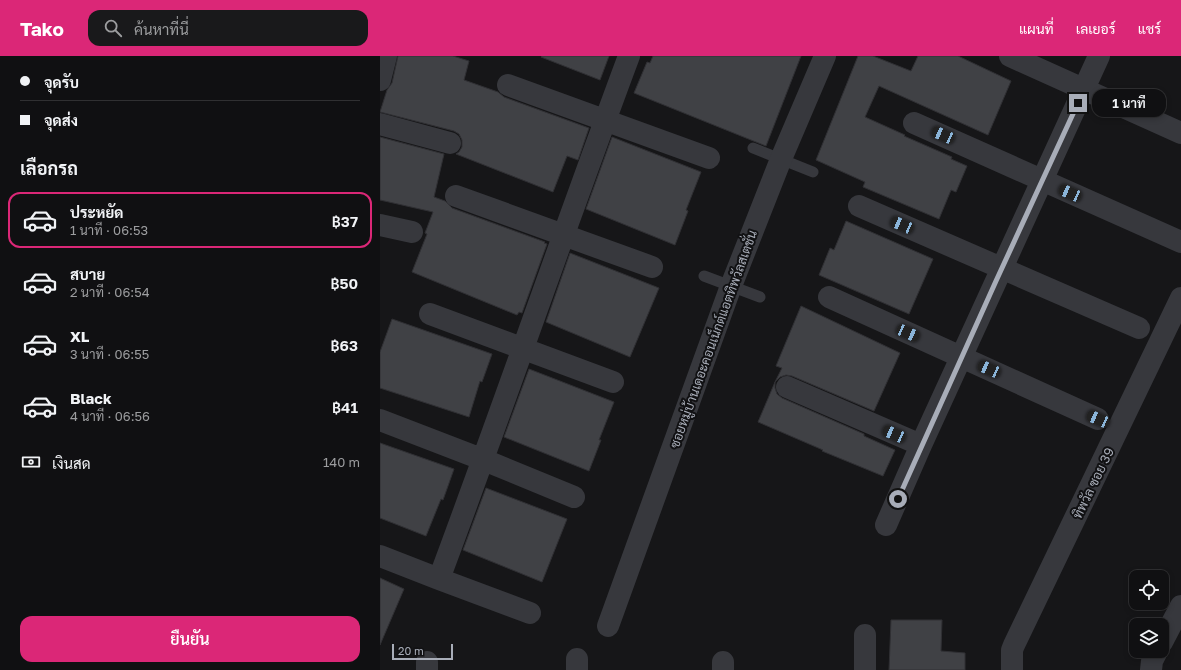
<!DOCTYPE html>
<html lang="th">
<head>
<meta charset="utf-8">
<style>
	:root { --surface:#101012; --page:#19191b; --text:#f1f3f6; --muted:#9c9d9f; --line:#303032; --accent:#db2777 }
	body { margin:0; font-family:"Golos Text",Sarabun,sans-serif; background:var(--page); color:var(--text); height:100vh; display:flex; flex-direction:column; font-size:15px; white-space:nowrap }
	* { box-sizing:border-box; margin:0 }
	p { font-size:13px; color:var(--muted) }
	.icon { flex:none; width:22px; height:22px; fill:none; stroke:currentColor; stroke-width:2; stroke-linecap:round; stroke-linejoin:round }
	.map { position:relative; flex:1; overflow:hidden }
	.side { display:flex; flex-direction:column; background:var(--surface); width:380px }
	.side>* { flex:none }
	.banner { display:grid; align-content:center; height:88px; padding:0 20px; background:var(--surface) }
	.tools { position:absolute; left:749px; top:514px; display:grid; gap:8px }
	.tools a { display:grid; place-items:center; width:40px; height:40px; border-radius:8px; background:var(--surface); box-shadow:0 2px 6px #0003,0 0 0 1px var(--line); font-size:20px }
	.scale { position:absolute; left:12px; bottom:10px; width:61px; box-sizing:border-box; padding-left:4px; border:2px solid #a8adb8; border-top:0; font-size:11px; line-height:14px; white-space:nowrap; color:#a8adb8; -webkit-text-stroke:3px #111113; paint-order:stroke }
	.end { position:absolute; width:18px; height:18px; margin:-9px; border:5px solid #a8adb8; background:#111; box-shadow:0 0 0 2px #111 }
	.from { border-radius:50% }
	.bubble { position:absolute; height:28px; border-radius:12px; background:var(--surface); box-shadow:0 2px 6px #0003,0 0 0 1px var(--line); font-size:13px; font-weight:600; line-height:28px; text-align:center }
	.car { position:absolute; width:12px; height:24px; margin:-12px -6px; border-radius:5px; box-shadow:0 0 3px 1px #0007; background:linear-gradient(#222 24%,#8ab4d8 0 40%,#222 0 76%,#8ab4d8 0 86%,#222 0) }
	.banner b { display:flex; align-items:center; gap:14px; height:38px; font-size:15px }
	.banner b+b { border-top:1px solid var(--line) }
	.banner i { width:10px; height:10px; background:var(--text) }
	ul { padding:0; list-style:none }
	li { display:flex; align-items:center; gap:12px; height:56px; margin:0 8px 6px; padding:0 12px; border:2px solid transparent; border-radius:12px }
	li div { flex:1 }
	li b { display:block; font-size:15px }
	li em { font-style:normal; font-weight:600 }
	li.on { border-color:var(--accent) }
	li>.icon { width:36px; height:36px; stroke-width:1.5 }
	h2 { padding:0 20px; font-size:18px; line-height:48px }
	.pay { display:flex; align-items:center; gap:10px; height:44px; padding:0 20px; font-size:15px }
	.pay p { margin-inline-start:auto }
	.primary-button { display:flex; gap:8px; margin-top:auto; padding:8px 20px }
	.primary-button a { flex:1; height:46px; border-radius:12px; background:var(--accent); color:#fff; font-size:16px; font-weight:600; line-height:46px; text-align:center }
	header { display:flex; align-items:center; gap:24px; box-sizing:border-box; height:56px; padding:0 20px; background:var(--accent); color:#fff }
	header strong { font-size:19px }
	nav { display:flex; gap:22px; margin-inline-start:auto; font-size:14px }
	.search { width:280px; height:36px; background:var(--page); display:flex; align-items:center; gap:10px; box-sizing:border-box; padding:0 14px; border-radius:12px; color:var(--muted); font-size:15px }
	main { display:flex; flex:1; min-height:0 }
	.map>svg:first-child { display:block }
	.building { fill:#404145; stroke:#303034 }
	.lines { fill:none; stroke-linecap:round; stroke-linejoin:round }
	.lane { stroke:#37383d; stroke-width:11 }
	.street { stroke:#37383d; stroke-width:22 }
	.route { stroke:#a8adb8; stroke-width:5 }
	.labels { text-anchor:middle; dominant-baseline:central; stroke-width:4; stroke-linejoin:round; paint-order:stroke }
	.street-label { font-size:13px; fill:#a8adb8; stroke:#111113 }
</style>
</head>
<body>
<header>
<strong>Tako</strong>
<div class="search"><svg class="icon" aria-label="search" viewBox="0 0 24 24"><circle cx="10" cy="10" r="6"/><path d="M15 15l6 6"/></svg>ค้นหาที่นี่</div>
<nav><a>แผนที่</a><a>เลเยอร์</a><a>แชร์</a></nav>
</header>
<main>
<section class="side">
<div class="banner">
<b><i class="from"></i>จุดรับ</b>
<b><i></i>จุดส่ง</b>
</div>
<h2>เลือกรถ</h2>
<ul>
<li class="on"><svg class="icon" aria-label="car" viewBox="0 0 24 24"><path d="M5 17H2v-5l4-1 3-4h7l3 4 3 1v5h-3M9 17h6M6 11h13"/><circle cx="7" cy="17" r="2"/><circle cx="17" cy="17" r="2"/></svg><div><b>ประหยัด</b><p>1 นาที · 06:53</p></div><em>฿37</em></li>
<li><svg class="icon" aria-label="car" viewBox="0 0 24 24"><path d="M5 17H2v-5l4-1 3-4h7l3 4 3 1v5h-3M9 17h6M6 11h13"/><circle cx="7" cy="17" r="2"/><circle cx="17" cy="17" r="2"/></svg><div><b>สบาย</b><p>2 นาที · 06:54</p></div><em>฿50</em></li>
<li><svg class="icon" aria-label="car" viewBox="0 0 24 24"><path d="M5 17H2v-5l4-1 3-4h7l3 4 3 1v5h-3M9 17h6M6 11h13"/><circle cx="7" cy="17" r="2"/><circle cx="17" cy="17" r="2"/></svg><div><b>XL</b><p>3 นาที · 06:55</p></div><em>฿63</em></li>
<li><svg class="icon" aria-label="car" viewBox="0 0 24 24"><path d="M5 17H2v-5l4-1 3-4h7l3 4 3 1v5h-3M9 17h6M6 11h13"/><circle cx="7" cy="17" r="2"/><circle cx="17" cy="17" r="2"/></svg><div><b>Black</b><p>4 นาที · 06:56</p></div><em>฿41</em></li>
</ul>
<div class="pay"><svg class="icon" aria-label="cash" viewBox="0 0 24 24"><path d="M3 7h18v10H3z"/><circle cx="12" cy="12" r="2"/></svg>เงินสด<p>140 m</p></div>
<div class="primary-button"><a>ยืนยัน</a></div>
</section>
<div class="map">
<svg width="801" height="614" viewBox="0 0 801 614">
	<rect width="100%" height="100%" fill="#161618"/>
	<!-- building -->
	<path class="building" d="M18 0H73L89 5 84 24 118 36 124 41 209 72 198 104 187 100 173 136 76 98 79 96 82 91V84L79 78 74 75 0 56 7 34 12 27Z
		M162 0H229L220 24 161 1Z
		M273 0H421L386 90 254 37 267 6 270 7Z
		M478 0H493L531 15 538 0H578L631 25 608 79 499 30 485 61 525 79 524 80 572 101 571 103 587 110 576 136 571 134 559 163 483 131 485 126 436 104Z
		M0 81 64 98 54 141 65 145 72 152 165 186 164 187 167 188 142 257 139 256 137 259 32 216 47 178 45 177 53 156 0 144Z
		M232 81 321 116 306 154 308 155 295 189 206 153Z
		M466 165 553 203 529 258 439 219 450 192 454 194Z
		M190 197 279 232 250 301 166 266Z
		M421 250 520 297 494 355 412 320 406 319 400 321 395 326 402 312 396 310Z
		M12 263 112 298 102 326 100 325 89 361 0 332V296Z
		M149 313 234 346 219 384H221L209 415 124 381Z
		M395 326V332L397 338 402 342 484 378V380L515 394 503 420 442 395 443 394 378 366Z
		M0 387 74 413 63 444 61 443 46 480 0 462Z
		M106 432 187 463 162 526 83 494Z
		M0 522 24 533 0 589Z
		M511 564H562L561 595 585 597V614H509Z"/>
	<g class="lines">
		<!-- lane -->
		<path class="lane" d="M373 92 433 116
			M324 220 380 241"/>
		<!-- street -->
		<path class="street" d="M630 0 801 77
			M0 24 6 0
			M128 29 329 102
			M534 67 801 186
			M0 68 70 87
			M76 140 272 211
			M479 150 759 272
			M0 169 32 176
			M449 241 718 363
			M50 258 233 326
			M407 331 541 389
			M0 364 104 404 194 441
			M506 469 541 389 719 0
			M0 500 59 523 150 557
			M59 523C124 349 184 174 249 0
			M228 570 351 230 401 103 445 0
			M485 579V614
			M782 586 801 550
			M47 606V614
			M343 606V614
			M197 614V603
			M632 614V594L634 589 801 242
			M771 614 772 605 777 595"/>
	</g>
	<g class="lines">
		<!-- route -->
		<path class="route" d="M518 443 616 225 698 47"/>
	</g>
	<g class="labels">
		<!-- street labels -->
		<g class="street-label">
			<text transform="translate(333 283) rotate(-70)">ซอยหมู่บ้านเดอะคอนเน็กต์แอตทิพวัลสเตชั่น</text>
			<text transform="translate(713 427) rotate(-64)">ทิพวัล ซอย 39</text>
		</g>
	</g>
</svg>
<div class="tools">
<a><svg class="icon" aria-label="locate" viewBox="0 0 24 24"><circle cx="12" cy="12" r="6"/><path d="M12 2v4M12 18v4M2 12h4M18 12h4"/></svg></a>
<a><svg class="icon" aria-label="layers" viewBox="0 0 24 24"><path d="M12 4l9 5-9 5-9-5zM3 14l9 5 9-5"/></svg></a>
</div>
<div class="scale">20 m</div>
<i class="end from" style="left:518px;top:443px"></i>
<i class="end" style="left:698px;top:47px"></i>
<div class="bubble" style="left:712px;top:33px;width:74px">1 นาที</div>
<i class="car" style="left:563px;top:79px;rotate:294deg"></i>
<i class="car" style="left:690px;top:137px;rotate:294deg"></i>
<i class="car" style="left:522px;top:169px;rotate:293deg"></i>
<i class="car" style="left:528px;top:277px;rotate:114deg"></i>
<i class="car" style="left:609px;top:313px;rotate:294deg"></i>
<i class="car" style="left:718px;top:363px;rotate:294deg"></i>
<i class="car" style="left:514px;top:378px;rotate:294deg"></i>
</div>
</main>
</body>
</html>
